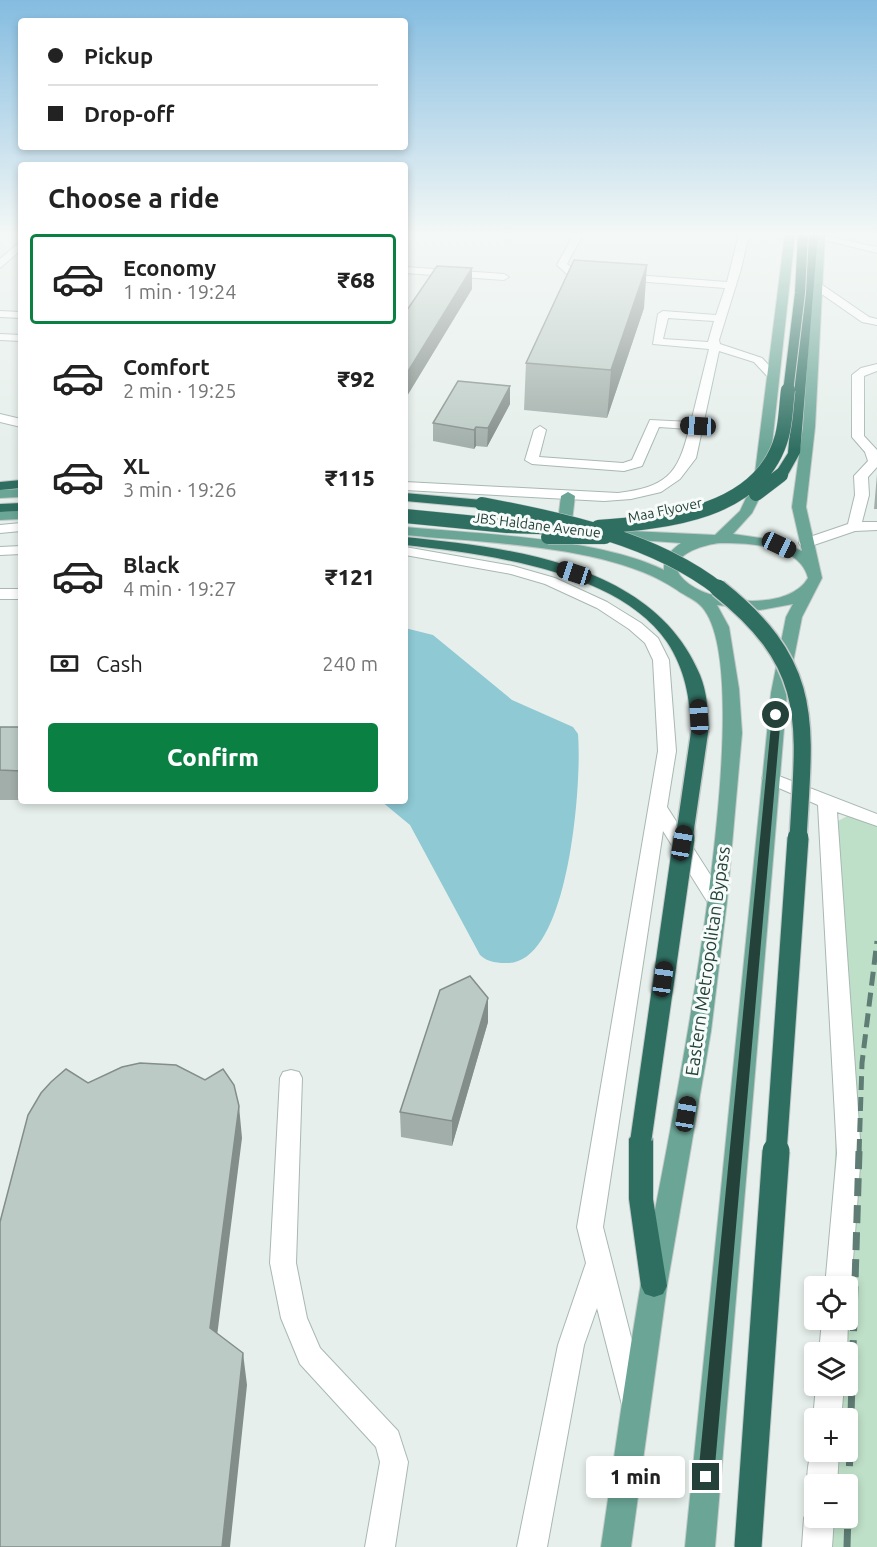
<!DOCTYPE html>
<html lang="en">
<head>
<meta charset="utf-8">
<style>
	:root { --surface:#fff; --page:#f6f6f6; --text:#222; --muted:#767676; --line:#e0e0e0; --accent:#0b8043 }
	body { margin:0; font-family:Ubuntu,sans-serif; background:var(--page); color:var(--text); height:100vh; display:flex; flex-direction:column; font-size:22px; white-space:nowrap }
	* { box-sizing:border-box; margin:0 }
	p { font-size:20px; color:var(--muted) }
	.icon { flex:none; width:33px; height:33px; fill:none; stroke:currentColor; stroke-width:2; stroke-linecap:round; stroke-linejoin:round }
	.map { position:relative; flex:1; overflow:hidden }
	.side { position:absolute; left:18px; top:162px; width:390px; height:642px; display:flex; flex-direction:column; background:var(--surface); border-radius:6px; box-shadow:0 3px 9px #0003 }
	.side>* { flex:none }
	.hud { position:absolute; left:18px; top:18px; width:390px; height:132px; border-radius:6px; box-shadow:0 3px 9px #0003; display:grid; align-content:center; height:132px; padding:0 30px; background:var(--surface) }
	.tools { position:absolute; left:804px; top:1276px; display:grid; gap:12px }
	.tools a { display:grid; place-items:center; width:54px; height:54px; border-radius:6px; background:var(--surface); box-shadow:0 3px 9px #0003; font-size:30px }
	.end { position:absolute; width:27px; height:27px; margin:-14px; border:8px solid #24423a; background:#fff; box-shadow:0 0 0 3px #fff }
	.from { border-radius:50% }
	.bubble { position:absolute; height:42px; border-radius:6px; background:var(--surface); box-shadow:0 3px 9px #0003; font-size:20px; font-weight:800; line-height:42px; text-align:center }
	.car { position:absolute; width:18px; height:36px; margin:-18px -9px; border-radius:8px; box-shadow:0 0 4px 2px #0007; background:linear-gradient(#222 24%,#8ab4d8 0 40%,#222 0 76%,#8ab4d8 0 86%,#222 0) }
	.hud b { display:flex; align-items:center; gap:21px; height:57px; font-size:22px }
	.hud b+b { border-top:2px solid var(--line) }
	.hud i { width:15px; height:15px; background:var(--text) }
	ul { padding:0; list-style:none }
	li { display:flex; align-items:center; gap:18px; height:90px; margin:0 12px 9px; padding:0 18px; border:3px solid transparent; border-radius:6px }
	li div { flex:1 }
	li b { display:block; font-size:22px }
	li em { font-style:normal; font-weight:800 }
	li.on { border-color:var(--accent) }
	li>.icon { width:54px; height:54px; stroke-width:1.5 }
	h2 { padding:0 30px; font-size:27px; line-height:72px }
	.pay { display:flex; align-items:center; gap:15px; height:66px; padding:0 30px; font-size:22px }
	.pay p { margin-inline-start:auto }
	.action { display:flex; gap:12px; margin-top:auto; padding:12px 30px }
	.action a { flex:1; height:69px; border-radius:6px; background:var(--accent); color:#fff; font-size:24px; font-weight:800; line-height:69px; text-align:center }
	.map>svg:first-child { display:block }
	.green { fill:#bfe0c8 }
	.water { fill:#8ec9d4 }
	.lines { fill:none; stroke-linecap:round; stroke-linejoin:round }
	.minor-casing { stroke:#a8b8b2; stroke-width:2 }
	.major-casing { stroke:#c2cac8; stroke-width:2 }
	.highway-casing { stroke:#c2cac8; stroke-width:2 }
	.minor { fill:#fff; fill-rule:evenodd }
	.major { fill:#6aa596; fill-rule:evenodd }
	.highway { fill:#2f6f62; fill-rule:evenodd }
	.rail-far1 { stroke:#5f7d75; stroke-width:5; stroke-dasharray:14 7; stroke-linecap:butt }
	.rail { stroke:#5f7d75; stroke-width:7; stroke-dasharray:18 9; stroke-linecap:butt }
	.highway-bridge-far4-casing { stroke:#c2cac8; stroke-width:12; stroke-linecap:butt }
	.highway-bridge-far3-casing { stroke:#c2cac8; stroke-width:15; stroke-linecap:butt }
	.highway-bridge-far2-casing { stroke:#c2cac8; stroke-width:20; stroke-linecap:butt }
	.highway-bridge-far1-casing { stroke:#c2cac8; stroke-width:23; stroke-linecap:butt }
	.highway-bridge-casing { stroke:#c2cac8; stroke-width:29; stroke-linecap:butt }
	.highway-bridge-far4 { stroke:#2f6f62; stroke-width:10 }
	.highway-bridge-far3 { stroke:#2f6f62; stroke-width:14 }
	.highway-bridge-far2 { stroke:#2f6f62; stroke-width:17 }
	.highway-bridge-far1 { stroke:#2f6f62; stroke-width:21 }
	.highway-bridge { stroke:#2f6f62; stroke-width:27 }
	.wall { fill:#a1aea9 }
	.shaded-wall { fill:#838d89 }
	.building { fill:#bbcac4; stroke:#838d89; stroke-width:1.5 }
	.route { fill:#24423a }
	.labels { text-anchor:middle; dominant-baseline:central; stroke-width:6; stroke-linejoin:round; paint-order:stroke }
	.far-street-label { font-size:14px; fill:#24423a; stroke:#f7fbf9 }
	.near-street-label { font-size:18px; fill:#24423a; stroke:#f7fbf9 }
</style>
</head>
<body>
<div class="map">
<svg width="877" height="1547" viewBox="0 0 877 1547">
	<rect width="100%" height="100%" fill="#e6efeb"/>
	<!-- green -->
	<path class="green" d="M851 814 877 825V1547H821L823 1518H848V1485H824L825 1452H848V1419H827L828 1386H848V1353H829L848 1320V1287L834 1186 839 1039 836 872 838 821Z"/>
	<!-- water -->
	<path class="water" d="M405 628 433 635 512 700 573 727 578 734C582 780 570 960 509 963 498 963 489 963 480 955L410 825 381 801H405Z"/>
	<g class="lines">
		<defs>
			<path id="minor" d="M574 234H583L567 264 575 270 596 273V277L568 275 557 265Z
				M739 234H749L741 269 719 340 720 344 762 358 778 375 768 377 754 362 719 351 696 458 680 479 661 492 631 499 604 501 405 490V482L618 493C666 487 678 475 689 429L659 427 642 466 624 471 532 464 525 460 534 430 540 426 546 430 539 457 623 463 632 460 650 420 691 422 709 349 653 344 658 314 663 311 716 315 725 288 622 280 617 277 622 274 727 282ZM668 318 714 321 708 342 663 339Z
				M817 234 877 247V253L817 238Z
				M21 241V250L0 268V259Z
				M405 267 504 274 509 277 504 280 405 273Z
				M813 284H821L869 317 877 319V325L862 322 813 288Z
				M0 311 21 312V318L0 317Z
				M0 334 21 335V341L0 340Z
				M877 364V371L864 376V436L877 450V467L868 477 869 495 862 522H877V530L855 531 811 546H801L799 543 801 540 848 524 855 495 854 476 868 461 865 452 852 437V375L861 368Z
				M0 414 21 419V427L0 422Z
				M21 523V531L0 533V525Z
				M21 546V554L0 555V547Z
				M405 547 513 566 555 578 607 602 641 623 658 638 669 660 676 751 667 807 727 901 724 906H710L663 831 603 1227 646 1396 642 1405 632 1409 622 1405 597 1308 584 1345 547 1547H517L558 1345 586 1263 577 1227 658 751 653 660 645 643 629 629 597 608 545 584 511 574 405 555Z
				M0 589H21V599H0Z
				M771 773 877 814V826L837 812 861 1153 851 1287 848 1294V1287H825L837 1153 818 805 765 782 762 778 765 774Z
				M291 1070 299 1072 302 1078 296 1263 307 1318 320 1348 398 1431 408 1462 395 1547H365L380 1462 376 1447 300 1364 281 1318 270 1263 280 1078 283 1072Z
				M848 1318V1320L847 1353H819L822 1320Z
				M816 1386H844L841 1419H814V1422L813 1419Z
				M814 1443V1452H839L837 1485H814V1496C802 1486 809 1457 814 1443Z
				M814 1505V1518H834L832 1547H802L804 1518 809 1508Z"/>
			<path id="major" d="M785 234H795L768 481 752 513 733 534 774 540 802 551 792 507 803 427 816 234H825L815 427 806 507 822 578 802 617 787 693 715 1547H685L771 693 786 617 793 604 760 610 717 605 729 627 739 689 742 733 727 901 711 1031 667 1286 631 1547H601C614 1459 626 1371 641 1283 661 1174 767 681 702 607 695 599 685 596 677 590 612 545 483 543 405 535V527C480 534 598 538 664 570 663 558 671 550 681 543L609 538 602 534 609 530 715 535 740 511 754 481ZM720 543C747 543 800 544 808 578 789 611 716 604 689 584 656 560 699 545 720 543Z
				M21 489V497L0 498V490Z
				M568 492 575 496 571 529 564 533 557 529 561 496Z
				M21 511V519L0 520V512Z"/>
			<path id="highway" d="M808 234H818L800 453 786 478 781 479 774 475 788 453Z
				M21 480V488L0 490V482Z
				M405 493 482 500 489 504 482 508 405 501Z
				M21 503V511L0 512V504Z
				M405 537C510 548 654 563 700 675 707 692 708 711 709 729L700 734 691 729C690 698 685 669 667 642 618 570 485 554 405 545Z
				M641 1130 649 1133 653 1139V1199L667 1286 663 1294 654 1297 645 1294 641 1286 629 1199V1139L633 1133Z"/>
		</defs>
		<!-- minor casing -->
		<use href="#minor" class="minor-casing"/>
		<!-- major casing -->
		<use href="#major" class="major-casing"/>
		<!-- highway casing -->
		<use href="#highway" class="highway-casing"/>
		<!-- minor -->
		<use href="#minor" class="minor"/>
		<!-- major -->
		<use href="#major" class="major"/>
		<!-- highway -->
		<use href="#highway" class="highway"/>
		<!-- rail-far1 -->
		<path class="rail-far1" d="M859 1153 862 1063 877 941"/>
		<!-- rail -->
		<path class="rail" d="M847 1547 859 1151"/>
		<defs>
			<path id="highway-bridge-far4" d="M788 392 800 293 803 234"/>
			<path id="highway-bridge-far3" d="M756 494 781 475
				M482 504C563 520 654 538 720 590
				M405 516 507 526 565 528
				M598 527C664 522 761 514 782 436 786 421 786 405 788 390
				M548 537H605"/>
			<path id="highway-bridge-far2" d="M718 588C818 667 804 725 798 839
				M684 839 700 729"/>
			<path id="highway-bridge-far1" d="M641 1139 684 838
				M776 1153 798 838"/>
			<path id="highway-bridge" d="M748 1547 776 1151"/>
		</defs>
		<!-- highway-bridge-far4 casing -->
		<use href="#highway-bridge-far4" class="highway-bridge-far4-casing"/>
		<!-- highway-bridge-far3 casing -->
		<use href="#highway-bridge-far3" class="highway-bridge-far3-casing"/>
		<!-- highway-bridge-far2 casing -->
		<use href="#highway-bridge-far2" class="highway-bridge-far2-casing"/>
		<!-- highway-bridge-far1 casing -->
		<use href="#highway-bridge-far1" class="highway-bridge-far1-casing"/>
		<!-- highway-bridge casing -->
		<use href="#highway-bridge" class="highway-bridge-casing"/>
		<!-- highway-bridge-far4 -->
		<use href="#highway-bridge-far4" class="highway-bridge-far4"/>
		<!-- highway-bridge-far3 -->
		<use href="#highway-bridge-far3" class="highway-bridge-far3"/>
		<!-- highway-bridge-far2 -->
		<use href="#highway-bridge-far2" class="highway-bridge-far2"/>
		<!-- highway-bridge-far1 -->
		<use href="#highway-bridge-far1" class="highway-bridge-far1"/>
		<!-- highway-bridge -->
		<use href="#highway-bridge" class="highway-bridge"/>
	</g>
	<!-- wall -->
	<path class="wall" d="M472 289 407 396H405V313Z
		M644 308 607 418 524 410 526 363Z
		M510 386V404L487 447 476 446 474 449 433 441V423Z
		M877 474V509H874Z
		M0 727H21V800H0Z
		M64 801H148V803Z
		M488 998V1022L452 1146 401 1137 400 1112Z"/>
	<!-- shaded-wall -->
	<path class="shaded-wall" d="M647 265 644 308 607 418 611 370Z
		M472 268V289L407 396V373Z
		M510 386V404L487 447 488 428Z
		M476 427V446L474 449V430Z
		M488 998V1022L452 1146V1121Z
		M239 1106 242 1138 214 1360 210 1328Z
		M243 1353 247 1385 230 1547H222Z"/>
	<!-- building -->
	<path class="building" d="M574 260 647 265 611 370 526 363Z
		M437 266 472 268 407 373H405V313Z
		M458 381 510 386 488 428 476 427 474 430 433 423Z
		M0 727H21V771L0 770Z
		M470 976 488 998 452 1121 400 1112 440 990Z
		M140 1063 176 1065 205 1080 223 1069 234 1085 239 1106 210 1328 243 1353 222 1547H0V1222L28 1115 41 1093 51 1082 66 1069 88 1083 122 1067Z"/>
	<!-- sky -->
	<linearGradient id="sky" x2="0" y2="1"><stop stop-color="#84bce0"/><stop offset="0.52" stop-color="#f4f8f6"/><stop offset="1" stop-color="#f4f8f6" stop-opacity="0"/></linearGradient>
	<rect width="877" height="450" fill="url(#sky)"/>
	<!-- route -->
	<path class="route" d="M776 713 781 715 714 1477 712 1483 706 1485 701 1483 698 1477 772 715Z"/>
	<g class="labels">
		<!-- far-street labels -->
		<g class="far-street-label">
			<text transform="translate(665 510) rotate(-12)">Maa Flyover</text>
			<text transform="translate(537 525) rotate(7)">JBS Haldane Avenue</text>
		</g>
		<!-- near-street labels -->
		<g class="near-street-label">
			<text transform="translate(707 961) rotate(-82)">Eastern Metropolitan Bypass</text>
		</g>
	</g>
</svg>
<div class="tools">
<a><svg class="icon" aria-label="locate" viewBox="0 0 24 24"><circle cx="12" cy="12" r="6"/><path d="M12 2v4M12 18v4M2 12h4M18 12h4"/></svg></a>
<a><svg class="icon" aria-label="layers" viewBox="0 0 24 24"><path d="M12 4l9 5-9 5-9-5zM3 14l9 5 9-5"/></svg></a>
<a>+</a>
<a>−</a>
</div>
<i class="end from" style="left:776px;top:715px"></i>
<i class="end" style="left:706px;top:1477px"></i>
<div class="bubble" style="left:586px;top:1456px;width:99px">1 min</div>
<i class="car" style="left:698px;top:426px;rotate:273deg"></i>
<i class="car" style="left:779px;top:545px;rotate:115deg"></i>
<i class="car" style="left:574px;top:573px;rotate:288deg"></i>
<i class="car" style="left:699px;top:717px;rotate:357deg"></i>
<i class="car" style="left:682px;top:843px;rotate:10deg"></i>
<i class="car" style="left:663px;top:979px;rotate:8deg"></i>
<i class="car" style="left:686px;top:1114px;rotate:9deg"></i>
<div class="hud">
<b><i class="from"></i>Pickup</b>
<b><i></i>Drop-off</b>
</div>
<section class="side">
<h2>Choose a ride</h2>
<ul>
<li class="on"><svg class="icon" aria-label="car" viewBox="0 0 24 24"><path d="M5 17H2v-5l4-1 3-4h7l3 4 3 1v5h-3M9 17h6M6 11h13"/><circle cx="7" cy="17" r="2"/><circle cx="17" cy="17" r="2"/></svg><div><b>Economy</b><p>1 min · 19:24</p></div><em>₹68</em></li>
<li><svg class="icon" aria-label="car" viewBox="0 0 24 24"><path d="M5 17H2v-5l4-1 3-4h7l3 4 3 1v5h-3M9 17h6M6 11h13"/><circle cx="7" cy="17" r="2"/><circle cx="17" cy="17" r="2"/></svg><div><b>Comfort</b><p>2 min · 19:25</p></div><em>₹92</em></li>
<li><svg class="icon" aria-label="car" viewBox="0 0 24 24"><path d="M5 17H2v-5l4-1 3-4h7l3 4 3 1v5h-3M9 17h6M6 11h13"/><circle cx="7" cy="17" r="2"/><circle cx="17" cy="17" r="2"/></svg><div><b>XL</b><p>3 min · 19:26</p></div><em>₹115</em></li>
<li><svg class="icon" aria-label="car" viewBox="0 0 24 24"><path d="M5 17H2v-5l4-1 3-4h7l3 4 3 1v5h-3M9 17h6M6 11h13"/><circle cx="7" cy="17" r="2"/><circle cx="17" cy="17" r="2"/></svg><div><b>Black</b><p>4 min · 19:27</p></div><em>₹121</em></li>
</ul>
<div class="pay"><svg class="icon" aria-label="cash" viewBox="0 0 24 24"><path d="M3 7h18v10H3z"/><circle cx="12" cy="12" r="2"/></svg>Cash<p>240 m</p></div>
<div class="action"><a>Confirm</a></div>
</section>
</div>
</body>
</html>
